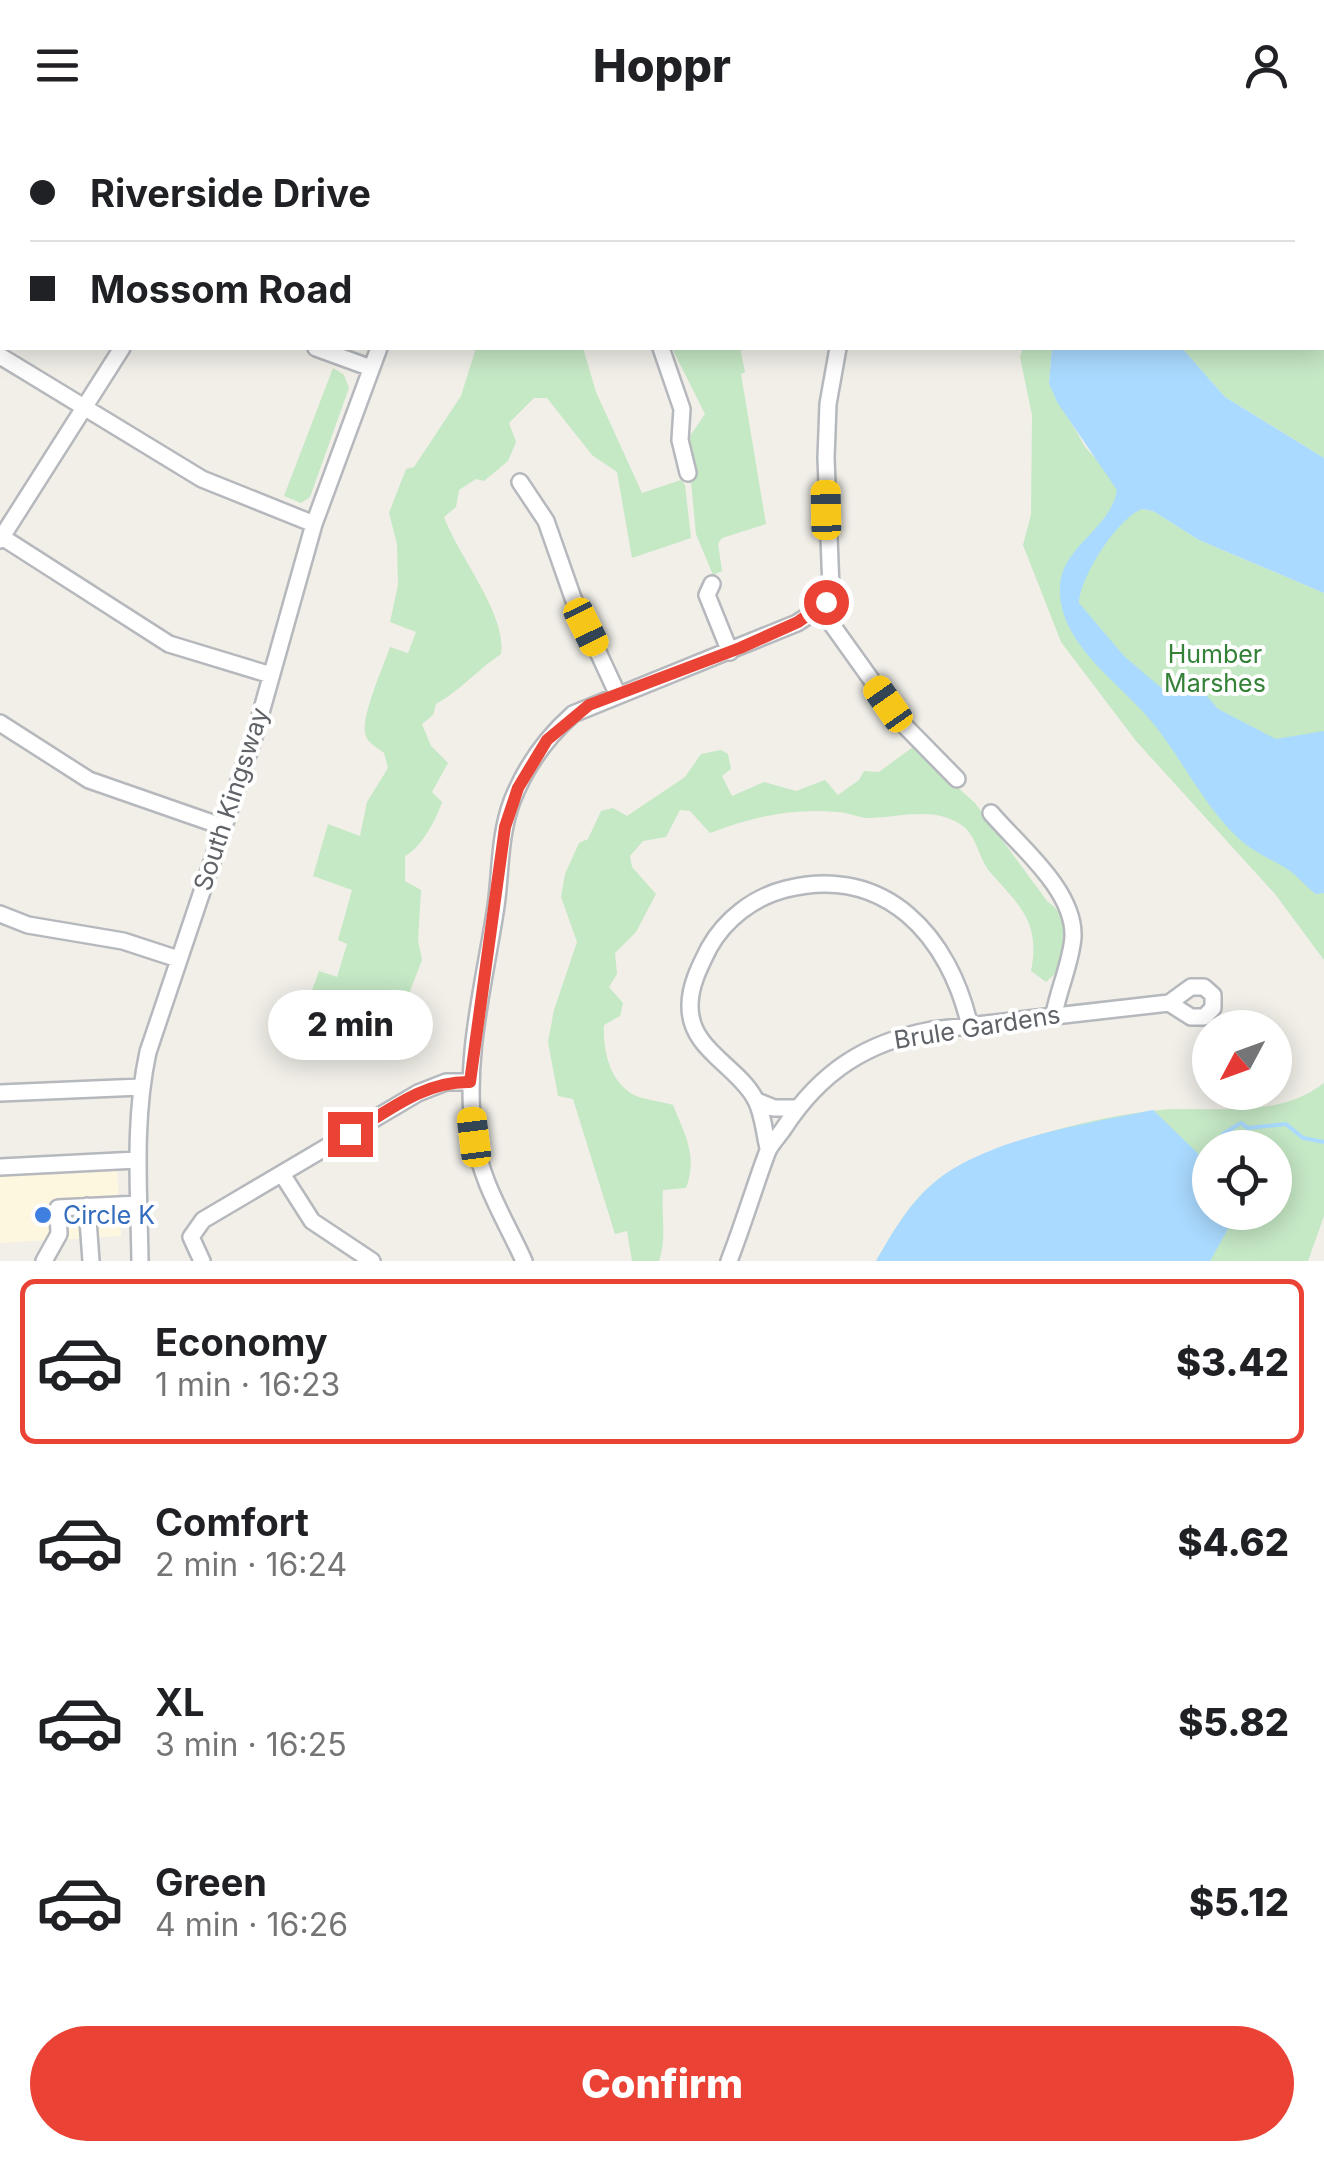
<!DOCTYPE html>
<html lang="en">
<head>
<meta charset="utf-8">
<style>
	:root { --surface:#fff; --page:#f2f2f2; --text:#202124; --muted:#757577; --line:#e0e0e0; --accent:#ea4335 }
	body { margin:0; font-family:Inter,sans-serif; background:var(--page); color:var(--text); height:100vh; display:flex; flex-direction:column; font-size:38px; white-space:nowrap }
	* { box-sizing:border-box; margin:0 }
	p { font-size:32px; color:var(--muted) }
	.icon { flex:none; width:55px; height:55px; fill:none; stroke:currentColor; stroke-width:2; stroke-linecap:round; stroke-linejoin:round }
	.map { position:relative; height:1131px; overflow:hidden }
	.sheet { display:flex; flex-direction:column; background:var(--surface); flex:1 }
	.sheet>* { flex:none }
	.banner { position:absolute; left:0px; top:0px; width:1325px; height:220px; box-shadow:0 5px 25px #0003; display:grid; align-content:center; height:220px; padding:0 30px; background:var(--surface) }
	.needle { width:65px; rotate:229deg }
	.buttons { position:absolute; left:1192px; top:880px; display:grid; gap:20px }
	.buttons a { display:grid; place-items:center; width:100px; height:100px; border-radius:50%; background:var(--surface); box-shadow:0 5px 25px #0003; font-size:50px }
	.end { position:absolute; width:45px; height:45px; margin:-22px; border:12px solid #ea4335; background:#fff; box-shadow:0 0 0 5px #fff }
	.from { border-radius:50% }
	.bubble { position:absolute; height:70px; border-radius:35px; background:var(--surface); box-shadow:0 5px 25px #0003; font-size:32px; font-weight:800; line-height:70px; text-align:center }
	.car { position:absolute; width:30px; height:60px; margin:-30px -15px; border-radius:12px; box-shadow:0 0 8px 2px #0007; background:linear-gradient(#f5c518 24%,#345 0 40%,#f5c518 0 76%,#345 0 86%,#f5c518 0) }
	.banner b { display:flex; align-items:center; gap:35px; height:95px; font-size:38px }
	.banner b+b { border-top:2px solid var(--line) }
	.banner i { width:25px; height:25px; background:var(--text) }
	ul { padding:18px 0 0; list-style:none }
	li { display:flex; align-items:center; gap:30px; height:165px; margin:0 20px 15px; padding:0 10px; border:5px solid transparent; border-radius:15px }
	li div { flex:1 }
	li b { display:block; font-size:38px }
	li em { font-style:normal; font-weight:800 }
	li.current { border-color:var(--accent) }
	li>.icon { width:90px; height:90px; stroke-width:1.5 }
	.action { display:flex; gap:20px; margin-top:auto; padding:20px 30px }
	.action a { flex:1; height:115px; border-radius:60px; background:var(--accent); color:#fff; font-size:40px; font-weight:800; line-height:115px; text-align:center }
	header { display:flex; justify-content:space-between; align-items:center; height:130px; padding:0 30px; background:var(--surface); font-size:45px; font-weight:800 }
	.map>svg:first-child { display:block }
	.commercial { fill:#fef7e0 }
	.green { fill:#c5e8c5; fill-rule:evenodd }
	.water { fill:#aadaff }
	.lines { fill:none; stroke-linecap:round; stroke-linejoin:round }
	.stream { stroke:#aadaff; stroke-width:4 }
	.minor-casing { stroke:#b5b8bc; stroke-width:20 }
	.minor { stroke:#fff; stroke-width:15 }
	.route { stroke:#ea4335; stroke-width:12 }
	.shop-dot { fill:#3f7fe0; stroke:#fff; stroke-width:4 }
	.labels { text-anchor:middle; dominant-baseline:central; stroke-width:8; stroke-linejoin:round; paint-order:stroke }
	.park-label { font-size:25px; fill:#348238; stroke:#fff }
	.street-label { font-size:25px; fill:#5f6368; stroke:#fff }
	.shop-label { font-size:25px; fill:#366cbe; stroke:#fff; text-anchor:start }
</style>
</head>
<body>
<header><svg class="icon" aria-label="menu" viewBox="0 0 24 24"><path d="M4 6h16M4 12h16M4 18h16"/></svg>Hoppr<svg class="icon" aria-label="person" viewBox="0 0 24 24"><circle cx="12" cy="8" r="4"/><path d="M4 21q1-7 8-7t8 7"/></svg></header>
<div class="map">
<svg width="1324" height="1131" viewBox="0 0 1324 1131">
	<rect width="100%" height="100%" fill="#f1efe8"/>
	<!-- commercial -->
	<path class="commercial" d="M47 1035 49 1045 117 1041 121 1106 0 1113V1040Z"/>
	<!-- green -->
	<path class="green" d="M1324 39V328L1225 267 1182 218H1322Z
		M476 218H583L596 262 642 363 681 350 685 355 691 408 632 428 617 342 592 325 547 268H534L509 293 516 312 508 331 484 351 476 349 459 360 456 377 444 387C458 426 507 484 501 524 477 540 461 560 436 574L433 585 422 594 431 616 448 633 432 662 442 672C436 690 421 718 405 726V751L421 760 418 810 422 830 399 890 356 885 341 876 337 901 285 922 276 916 296 866 309 869 319 841 337 847 347 814 338 810 352 760 313 746 328 694 360 706 367 672 388 638 384 623C378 618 368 613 366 606 359 590 384 535 390 517L408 523 416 502 390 492 398 455 397 414 389 383 406 339 414 337 461 266Z
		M672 218H740L745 242 741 244 766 394 722 408 718 414 722 441 713 445 696 404 688 320V309L705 284Z
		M1023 218H1052L1049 253 1085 317 1142 379 1153 381 1199 410 1324 463V830L1275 764 1136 611 1061 512 1023 415 1031 385 1032 285 1020 227Z
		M333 238 344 245 349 258 310 367 301 373 284 366Z
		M913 617 975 673 1047 771C1075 790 1073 832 1046 852L1031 841C1041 792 1019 775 990 742 979 729 977 707 963 696 934 675 899 688 867 688 857 687 847 682 837 682 791 678 752 687 710 703L690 681 680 680 666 707 643 711 630 726 632 737 656 764 636 802 615 823 617 844 609 857 623 873 620 886 604 895C603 920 609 951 634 965 644 970 661 971 673 975 685 1005 698 1026 686 1058L663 1060C661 1084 667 1109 659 1131H632L627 1101 615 1104 573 969 558 966 548 912 554 880 577 812 561 767 565 744 579 713 588 709 601 681 613 678 627 686 685 647 701 624 721 620 728 624 731 639 722 646 732 666 764 652 796 661 825 650 838 665 859 650 864 641 879 642Z
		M1324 953V1086L1308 1131H876C893 1102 909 1073 936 1051 984 1013 1114 981 1176 979 1228 978 1282 986 1324 953ZM1210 1018H1275V1082H1210Z"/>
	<!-- water -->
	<path class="water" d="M1052 218H1182L1225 267 1324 328V463L1199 410 1153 381 1142 379C1117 389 1080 447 1079 473L1125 527 1165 561 1194 551 1218 579 1276 609 1324 601V763L1316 764C1306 757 1297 745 1287 739 1269 728 1253 722 1237 707 1202 673 1183 630 1152 592 1121 553 1057 514 1060 456 1062 416 1111 399 1117 360L1057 272 1049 253Z
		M1153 980 1210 1035V1082L1237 1083 1210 1131H876C893 1102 909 1073 936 1051 989 1008 1086 994 1153 980Z"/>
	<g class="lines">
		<!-- stream -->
		<path class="stream" d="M1215 1018 1223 1004 1241 993 1248 998 1286 994 1303 1008 1324 1012
			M1207 1032 1210 1026"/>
		<defs>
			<path id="minor" d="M286 0 290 2
				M811 0V2
				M890 0 896 2
				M56 2 58 0
				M487 2 489 0
				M963 2 967 0
				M0 28 2 30
				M316 218 371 238
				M661 218 682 279 680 310 688 343
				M0 226 202 349 314 394
				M520 352 546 391 573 468 617 563
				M2 407 169 514 271 545
				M0 410 122 218
				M712 454 707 465 730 522
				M820 478 903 594 957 649
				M0 593 89 650 221 696
				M991 683C1018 715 1075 760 1073 807 1071 833 1059 858 1054 884
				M0 784 28 795 123 811 178 829
				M1191 857H1204L1213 865V878L1204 887H1191L1169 873Z
				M0 963 141 957
				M757 971 774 978H797
				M768 1018C764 1002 763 981 754 967 735 934 689 919 690 875 690 855 700 836 709 818 725 789 754 767 786 759 886 734 950 807 970 897
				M0 1037 137 1030
				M282 1044 312 1091 372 1131
				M87 1076 91 1131
				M44 1131 59 1104 58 1078 138 1074
				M140 1131C139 1061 133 991 148 922L255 604 314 394 379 218
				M202 1131 191 1107 203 1090 418 963 446 952H469
				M524 1131C505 1089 480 1051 474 1004 463 930 485 850 496 776 501 741 499 706 512 671 525 638 547 607 573 584L797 493 820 478 831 459 826 328 828 274 838 218
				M729 1131C743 1095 754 1058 767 1023 770 1014 779 1006 784 998 821 941 867 912 932 900L1169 873"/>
		</defs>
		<!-- minor casing -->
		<use href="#minor" class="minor-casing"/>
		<!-- minor -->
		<use href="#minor" class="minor"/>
	</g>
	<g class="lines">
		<!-- route -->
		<path class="route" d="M350 1004C388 981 424 951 470 952L505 697 518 658 547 610 589 575 740 518 798 492 826 472"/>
	</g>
	<!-- markers -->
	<circle class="shop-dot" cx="43" cy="1085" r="10"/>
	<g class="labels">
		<!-- park labels -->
		<g class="park-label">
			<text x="1215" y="524">Humber<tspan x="1215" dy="29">Marshes</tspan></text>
		</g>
		<!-- street labels -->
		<g class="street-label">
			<text transform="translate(231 669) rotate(-72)">South Kingsway</text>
			<text transform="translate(977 897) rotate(-9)">Brule Gardens</text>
		</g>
		<!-- shop labels -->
		<g class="shop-label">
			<text x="63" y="1085">Circle K</text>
		</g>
	</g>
</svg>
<div class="buttons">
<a><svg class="needle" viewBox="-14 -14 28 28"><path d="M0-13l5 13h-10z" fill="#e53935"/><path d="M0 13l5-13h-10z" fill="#757577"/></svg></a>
<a><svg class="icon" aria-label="locate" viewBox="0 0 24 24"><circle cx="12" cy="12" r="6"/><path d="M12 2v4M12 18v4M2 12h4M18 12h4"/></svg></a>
</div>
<i class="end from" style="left:826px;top:472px"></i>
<i class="end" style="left:350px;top:1004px"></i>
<div class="bubble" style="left:268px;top:860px;width:165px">2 min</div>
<i class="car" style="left:826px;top:380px;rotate:359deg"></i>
<i class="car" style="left:586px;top:497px;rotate:154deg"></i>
<i class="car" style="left:888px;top:574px;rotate:325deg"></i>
<i class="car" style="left:474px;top:1007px;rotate:353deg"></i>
<div class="banner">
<b><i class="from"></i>Riverside Drive</b>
<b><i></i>Mossom Road</b>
</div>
</div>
<section class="sheet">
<ul>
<li class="current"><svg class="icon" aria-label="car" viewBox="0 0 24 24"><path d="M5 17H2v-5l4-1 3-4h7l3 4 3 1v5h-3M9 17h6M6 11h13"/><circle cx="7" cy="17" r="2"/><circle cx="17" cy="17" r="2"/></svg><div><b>Economy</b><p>1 min · 16:23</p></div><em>$3.42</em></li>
<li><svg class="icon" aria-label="car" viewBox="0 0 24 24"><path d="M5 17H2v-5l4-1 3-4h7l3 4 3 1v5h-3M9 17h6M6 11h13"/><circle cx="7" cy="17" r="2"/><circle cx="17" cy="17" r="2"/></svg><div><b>Comfort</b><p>2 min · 16:24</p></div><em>$4.62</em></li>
<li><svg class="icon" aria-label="car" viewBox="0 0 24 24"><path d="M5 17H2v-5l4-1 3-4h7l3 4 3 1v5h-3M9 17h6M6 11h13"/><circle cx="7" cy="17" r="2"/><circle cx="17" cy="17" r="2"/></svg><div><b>XL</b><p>3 min · 16:25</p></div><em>$5.82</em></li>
<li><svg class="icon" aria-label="car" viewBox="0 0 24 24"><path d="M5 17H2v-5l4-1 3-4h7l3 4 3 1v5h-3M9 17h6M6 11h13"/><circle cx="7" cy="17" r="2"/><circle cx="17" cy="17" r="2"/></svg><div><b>Green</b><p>4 min · 16:26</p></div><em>$5.12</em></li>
</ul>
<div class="action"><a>Confirm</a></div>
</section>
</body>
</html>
